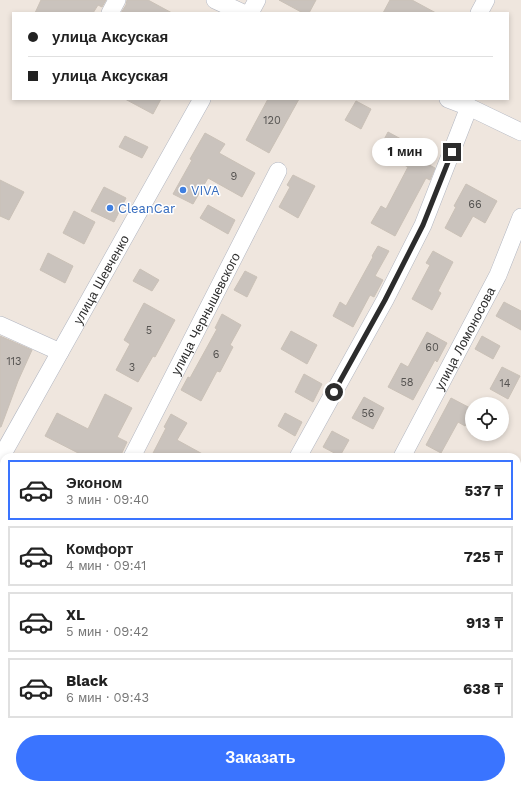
<!DOCTYPE html>
<html lang="ru">
<head>
<meta charset="utf-8">
<style>
	:root { --surface:#fff; --page:#f6f6f6; --text:#222; --muted:#767676; --line:#e0e0e0; --accent:#3a74ff }
	body { margin:0; font-family:"Work Sans",sans-serif; background:var(--page); color:var(--text); height:100vh; display:flex; flex-direction:column; font-size:15px; white-space:nowrap }
	* { box-sizing:border-box; margin:0 }
	p { font-size:13px; color:var(--muted) }
	.icon { flex:none; width:22px; height:22px; fill:none; stroke:currentColor; stroke-width:2; stroke-linecap:round; stroke-linejoin:round }
	.map { position:relative; flex:1; overflow:hidden }
	.details { position:absolute; left:0px; top:453px; width:521px; height:336px; display:flex; flex-direction:column; background:var(--surface); border-radius:12px 12px 0 0; box-shadow:0 2px 6px #0003 }
	.details>* { flex:none }
	.banner { position:absolute; left:12px; top:12px; width:497px; height:88px; border-radius:0px; box-shadow:0 2px 6px #0003; display:grid; align-content:center; height:88px; padding:0 16px; background:var(--surface) }
	.fabs { position:absolute; left:465px; top:397px; display:grid; gap:8px }
	.fabs a { display:grid; place-items:center; width:44px; height:44px; border-radius:50%; background:var(--surface); box-shadow:0 2px 6px #0003; font-size:20px }
	.end { position:absolute; width:18px; height:18px; margin:-9px; border:5px solid #2c2c2c; background:#fff; box-shadow:0 0 0 2px #fff }
	.from { border-radius:50% }
	.bubble { position:absolute; height:28px; border-radius:14px; background:var(--surface); box-shadow:0 2px 6px #0003; font-size:13px; font-weight:700; line-height:28px; text-align:center }
	.banner b { display:flex; align-items:center; gap:14px; height:38px; font-size:15px }
	.banner b+b { border-top:1px solid var(--line) }
	.banner i { width:10px; height:10px; background:var(--text) }
	ul { padding:7px 0 0; list-style:none }
	li { display:flex; align-items:center; gap:12px; height:60px; margin:0 8px 6px; padding:0 8px; border:2px solid var(--line); border-radius:0px }
	li div { flex:1 }
	li b { display:block; font-size:15px }
	li em { font-style:normal; font-weight:700 }
	li.on { border-color:var(--accent) }
	li>.icon { width:36px; height:36px; stroke-width:1.5 }
	.action { display:flex; gap:8px; margin-top:auto; padding:8px 16px }
	.action a { flex:1; height:46px; border-radius:24px; background:var(--accent); color:#fff; font-size:16px; font-weight:700; line-height:46px; text-align:center }
	.map>svg:first-child { display:block }
	.green { fill:#bbe897 }
	.building { fill:#cac3bd; stroke:#cac1b7 }
	.lines { fill:none; stroke-linecap:round; stroke-linejoin:round }
	.minor-casing { stroke:#b2b6c1; stroke-width:18 }
	.major-casing { stroke:#c8c8c8; stroke-width:23 }
	.minor { stroke:#fff; stroke-width:17 }
	.major { stroke:#fac358; stroke-width:22 }
	.route { stroke:#2c2c2c; stroke-width:5 }
	.shop-dot { fill:#3f7fe0; stroke:#fff; stroke-width:1.5 }
	.labels { text-anchor:middle; dominant-baseline:central; stroke-width:3; stroke-linejoin:round; paint-order:stroke }
	.number-label { font-size:11px; fill:#545250 }
	.shop-label { font-size:13px; fill:#366cbe; stroke:#fff; text-anchor:start }
	.street-label { font-size:13px; fill:#2c2c2c; stroke:#fff }
</style>
</head>
<body>
<div class="map">
<svg width="521" height="789" viewBox="0 0 521 789">
	<rect width="100%" height="100%" fill="#efe6de"/>
	<!-- green -->
	<path class="green" d="M0 495 4 497V568L0 566Z
		M4 617V654L0 660V624Z
		M0 697 4 699V757L0 763Z
		M211 785H246L255 789H209Z
		M271 785H320L318 789H279Z"/>
	<!-- building -->
	<path class="building" d="M41 0H106L102 7 98 5 93 13H35Z
		M127 0H148L172 13H121L126 5Z
		M279 0H316L309 13H303Z
		M390 0H412L436 13H383Z
		M125 99H161L153 114Z
		M268 99H299L269 153 246 140Z
		M356 101 371 109 361 129 345 120Z
		M388 132 412 145 407 153 435 168 430 180 426 178 395 236 371 223 381 206 386 209 408 167 378 151Z
		M205 133 225 144 219 153 255 173 242 197 208 178 193 204 173 194 192 160 190 159Z
		M125 136 148 147 142 158 119 147Z
		M293 175 315 186 298 218 279 207 290 187 287 185Z
		M0 180 24 192 9 220 0 216Z
		M466 184 497 201 485 223 473 216 461 237 445 228 456 207 454 206Z
		M104 187 126 198 114 222 91 211Z
		M208 205 235 220 228 234 200 218Z
		M74 211 95 222 84 244 63 233Z
		M378 246 389 251 375 276 383 280 374 297 370 295 353 327 333 316 340 302 346 306 373 257 372 256Z
		M433 251 453 262 438 291 441 293 432 310 412 299 430 265 426 263Z
		M48 253 73 266 65 283 40 270Z
		M140 269 159 280 152 291 133 281Z
		M245 271 257 277 247 297 234 290Z
		M504 302 521 311V330L496 316Z
		M144 303 175 320 155 357 153 356 138 382 116 370 130 344 124 340Z
		M222 314 241 325 230 345 233 347 220 372 217 371 201 401 181 390 188 377 190 378 217 329 215 328Z
		M291 331 317 345 307 364 281 349Z
		M427 332 447 343 437 362 435 360 413 400 388 387 401 363 408 367Z
		M0 336 32 350 18 381 1 427H0Z
		M482 336 500 346 493 359 475 349Z
		M502 367 520 376 508 399 490 389Z
		M304 374 322 384 313 402 295 392Z
		M105 394 132 408 117 437 127 442 120 457H86L45 436 57 413 88 429Z
		M364 397 384 408 373 429 352 418Z
		M451 398 472 409V413L465 426 458 422 441 453 426 445Z
		M285 413 302 422 295 436 278 426Z
		M171 414 187 423 177 440 208 457H151L166 428 164 427Z
		M332 431 349 440 340 456 323 447Z"/>
	<g class="lines">
		<defs>
			<g id="minor">
				<path d="M215 0 243 13"/>
				<path d="M110 13 117 0"/>
				<path d="M250 13 257 0"/>
				<path d="M479 13 486 0"/>
				<path d="M448 99 469 107 521 132"/>
				<path d="M0 325 60 352"/>
				<path id="s1" d="M132 457 278 171"/>
				<path d="M298 457 385 300 423 225 469 107"/>
				<path id="s2" d="M402 457 498 275 521 217"/>
				<path id="s3" d="M0 459 202 99"/>
				<path d="M517 610 521 603"/>
				<path d="M0 613 4 606"/>
				<path d="M0 681 4 674"/>
				<path d="M0 776 4 769"/>
				<path d="M260 785 268 789"/>
				<path d="M434 785 445 789"/>
				<path d="M125 789 127 785"/>
				<path d="M324 789 326 785"/>
				<path d="M406 789 409 785"/>
			</g>
			<path id="major" d="M0 490 4 491
				M517 713 521 715"/>
		</defs>
		<!-- minor casing -->
		<use href="#minor" class="minor-casing"/>
		<!-- major casing -->
		<use href="#major" class="major-casing"/>
		<!-- minor -->
		<use href="#minor" class="minor"/>
		<!-- major -->
		<use href="#major" class="major"/>
	</g>
	<g class="lines">
		<!-- route -->
		<path class="route" d="M334 392 385 300 423 225 452 152"/>
	</g>
	<!-- markers -->
	<g class="shop-dot">
		<circle cx="183" cy="190" r="4"/>
		<circle cx="110" cy="208" r="4"/>
	</g>
	<g class="labels">
		<!-- number labels -->
		<g class="number-label">
			<text x="272" y="120">120</text>
			<text x="234" y="176">9</text>
			<text x="475" y="204">66</text>
			<text x="149" y="330">5</text>
			<text x="432" y="347">60</text>
			<text x="216" y="354">6</text>
			<text x="14" y="361">113</text>
			<text x="132" y="367">3</text>
			<text x="407" y="382">58</text>
			<text x="505" y="383">14</text>
			<text x="368" y="413">56</text>
		</g>
		<!-- shop labels -->
		<g class="shop-label">
			<text x="191" y="190">VIVA</text>
			<text x="118" y="208">CleanCar</text>
		</g>
		<!-- street labels -->
		<g class="street-label">
			<text stroke="none"><textPath href="#s3" startOffset="206">улица Шевченко</textPath></text>
			<text stroke="none"><textPath href="#s1" startOffset="161">улица Чернышевского</textPath></text>
			<text stroke="none"><textPath href="#s2" startOffset="134">улица Ломоносова</textPath></text>
		</g>
	</g>
</svg>
<div class="fabs">
<a><svg class="icon" aria-label="locate" viewBox="0 0 24 24"><circle cx="12" cy="12" r="6"/><path d="M12 2v4M12 18v4M2 12h4M18 12h4"/></svg></a>
</div>
<i class="end from" style="left:334px;top:392px"></i>
<i class="end" style="left:452px;top:152px"></i>
<div class="bubble" style="left:372px;top:138px;width:66px">1 мин</div>
<div class="banner">
<b><i class="from"></i>улица Аксуская</b>
<b><i></i>улица Аксуская</b>
</div>
<section class="details">
<ul>
<li class="on"><svg class="icon" aria-label="car" viewBox="0 0 24 24"><path d="M5 17H2v-5l4-1 3-4h7l3 4 3 1v5h-3M9 17h6M6 11h13"/><circle cx="7" cy="17" r="2"/><circle cx="17" cy="17" r="2"/></svg><div><b>Эконом</b><p>3 мин · 09:40</p></div><em>537 ₸</em></li>
<li><svg class="icon" aria-label="car" viewBox="0 0 24 24"><path d="M5 17H2v-5l4-1 3-4h7l3 4 3 1v5h-3M9 17h6M6 11h13"/><circle cx="7" cy="17" r="2"/><circle cx="17" cy="17" r="2"/></svg><div><b>Комфорт</b><p>4 мин · 09:41</p></div><em>725 ₸</em></li>
<li><svg class="icon" aria-label="car" viewBox="0 0 24 24"><path d="M5 17H2v-5l4-1 3-4h7l3 4 3 1v5h-3M9 17h6M6 11h13"/><circle cx="7" cy="17" r="2"/><circle cx="17" cy="17" r="2"/></svg><div><b>XL</b><p>5 мин · 09:42</p></div><em>913 ₸</em></li>
<li><svg class="icon" aria-label="car" viewBox="0 0 24 24"><path d="M5 17H2v-5l4-1 3-4h7l3 4 3 1v5h-3M9 17h6M6 11h13"/><circle cx="7" cy="17" r="2"/><circle cx="17" cy="17" r="2"/></svg><div><b>Black</b><p>6 мин · 09:43</p></div><em>638 ₸</em></li>
</ul>
<div class="action"><a>Заказать</a></div>
</section>
</div>
</body>
</html>
